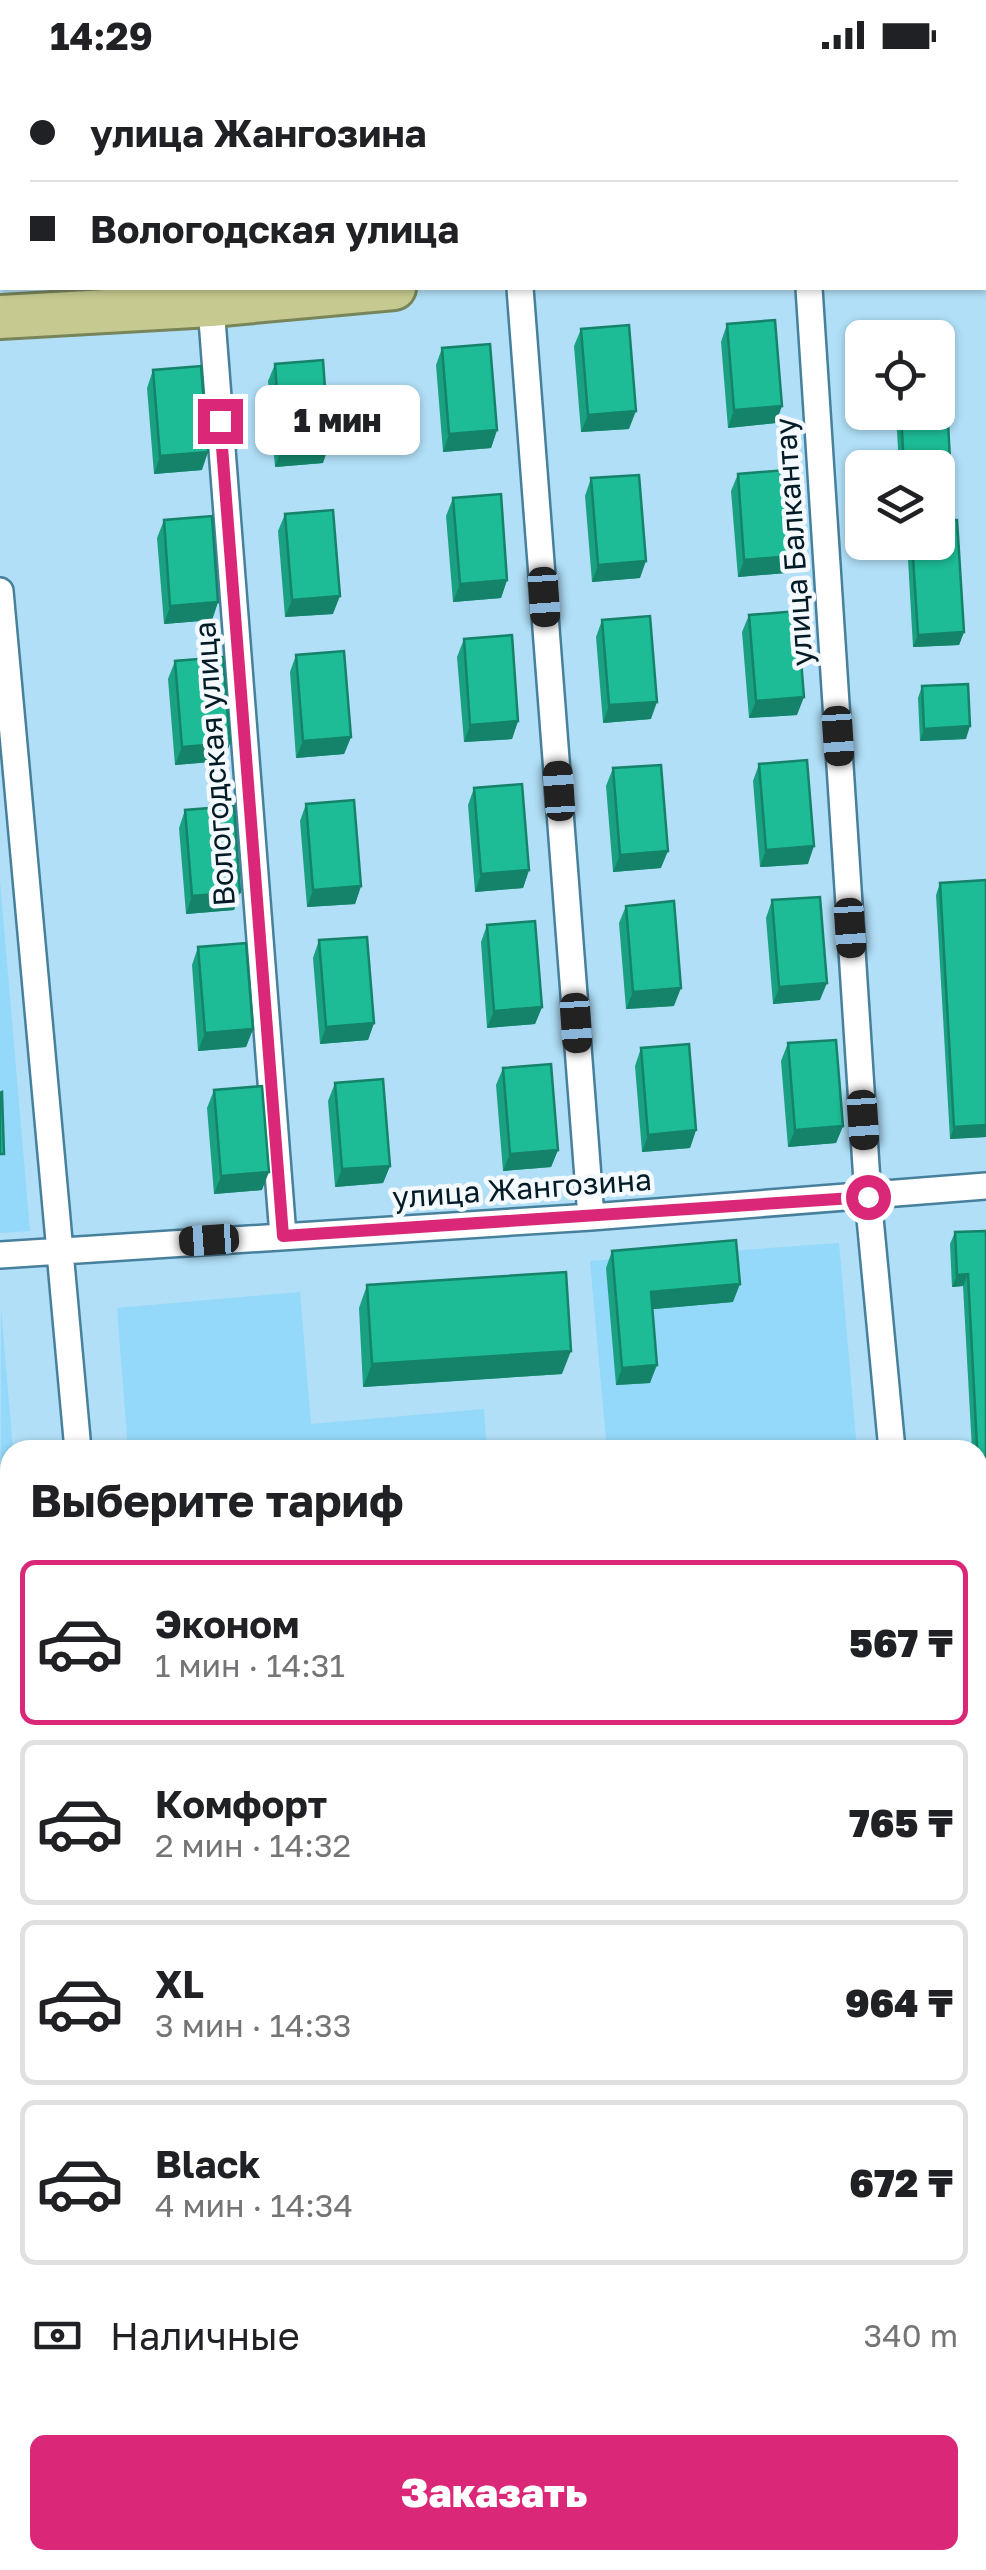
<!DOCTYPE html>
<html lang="ru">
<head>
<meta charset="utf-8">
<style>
	:root { --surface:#fff; --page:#f6f6f6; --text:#202124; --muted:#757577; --line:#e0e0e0; --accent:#db2777 }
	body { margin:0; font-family:"Golos Text",sans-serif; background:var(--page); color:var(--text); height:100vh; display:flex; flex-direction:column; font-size:38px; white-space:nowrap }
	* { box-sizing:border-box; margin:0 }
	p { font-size:32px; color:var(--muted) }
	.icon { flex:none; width:55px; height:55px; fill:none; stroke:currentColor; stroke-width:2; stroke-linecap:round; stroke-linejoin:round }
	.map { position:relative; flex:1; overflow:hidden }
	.side { position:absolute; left:0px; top:1370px; width:988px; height:1130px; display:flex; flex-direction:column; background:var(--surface); border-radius:30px 30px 0 0; box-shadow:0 2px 8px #0004 }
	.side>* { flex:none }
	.guide { position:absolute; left:0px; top:0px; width:988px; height:220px; box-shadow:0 2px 8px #0004; display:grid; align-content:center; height:220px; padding:0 30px; background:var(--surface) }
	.tools { position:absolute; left:845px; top:250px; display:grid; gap:20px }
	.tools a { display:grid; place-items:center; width:110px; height:110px; border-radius:15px; background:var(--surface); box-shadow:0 2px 8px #0004; font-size:50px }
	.end { position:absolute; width:45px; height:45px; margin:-22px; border:12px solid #db2777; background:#fff; box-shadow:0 0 0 5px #fff }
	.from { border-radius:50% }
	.bubble { position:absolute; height:70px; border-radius:15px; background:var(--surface); box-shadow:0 2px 8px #0004; font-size:32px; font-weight:800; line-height:70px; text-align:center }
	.car { position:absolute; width:30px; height:60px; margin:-30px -15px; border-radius:12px; box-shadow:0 0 8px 2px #0007; background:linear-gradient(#222 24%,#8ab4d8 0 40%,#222 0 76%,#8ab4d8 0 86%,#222 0) }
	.guide b { display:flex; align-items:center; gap:35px; height:95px; font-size:38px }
	.guide b+b { border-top:2px solid var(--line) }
	.guide i { width:25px; height:25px; background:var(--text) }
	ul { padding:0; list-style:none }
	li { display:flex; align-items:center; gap:30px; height:165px; margin:0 20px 15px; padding:0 10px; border:5px solid var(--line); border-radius:15px }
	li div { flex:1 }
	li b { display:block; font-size:38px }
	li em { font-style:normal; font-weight:800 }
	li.on { border-color:var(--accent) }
	li>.icon { width:90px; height:90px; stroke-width:1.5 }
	h2 { padding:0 30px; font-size:45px; line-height:120px }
	.pay { display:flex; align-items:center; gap:25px; height:110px; padding:0 30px; font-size:38px }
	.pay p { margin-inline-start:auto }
	.primary-button { display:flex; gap:20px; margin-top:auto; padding:20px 30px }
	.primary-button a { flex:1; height:115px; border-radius:15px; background:var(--accent); color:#fff; font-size:40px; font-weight:800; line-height:115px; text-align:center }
	.status { display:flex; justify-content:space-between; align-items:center; height:70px; padding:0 50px; background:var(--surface); direction:ltr }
	.status svg { height:28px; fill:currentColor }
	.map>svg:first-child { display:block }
	.built { fill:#94d8fa }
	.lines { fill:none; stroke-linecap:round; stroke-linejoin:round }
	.minor-casing { stroke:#47809c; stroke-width:30 }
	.primary-casing { stroke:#788459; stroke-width:45 }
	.trunk-casing { stroke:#788459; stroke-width:48 }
	.minor { stroke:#fff; stroke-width:25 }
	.primary { stroke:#d4d7ac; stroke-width:40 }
	.trunk { stroke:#c6ca90; stroke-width:42 }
	.wall { fill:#19a181 }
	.shaded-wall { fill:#148369 }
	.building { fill:#1dbb96; stroke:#148369; stroke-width:2.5 }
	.route { stroke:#db2777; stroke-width:12 }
	.labels { text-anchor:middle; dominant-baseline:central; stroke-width:9; stroke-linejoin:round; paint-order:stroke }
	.street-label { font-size:30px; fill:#031b26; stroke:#f3f9fc }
</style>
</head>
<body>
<div class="status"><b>14:29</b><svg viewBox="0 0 49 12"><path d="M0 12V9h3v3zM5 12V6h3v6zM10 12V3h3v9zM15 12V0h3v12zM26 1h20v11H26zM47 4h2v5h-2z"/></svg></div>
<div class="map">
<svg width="986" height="2500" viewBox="0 0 986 2500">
	<rect width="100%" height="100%" fill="#b0dff7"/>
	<!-- built -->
	<path class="built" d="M0 811 30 1161 0 1163Z
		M839 1173 857 1380H607L590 1191Z
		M300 1222 311 1354 484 1339 487 1380H128L117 1238Z
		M1 1239 13 1380H10V1755L0 1756Z
		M199 2490H415L416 2500H200Z
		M657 2490H970L971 2500H658Z"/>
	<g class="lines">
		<defs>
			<path id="minor" d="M194 0V2
				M503 0V2
				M520 218 591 1147
				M809 218 868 1127 892 1380
				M210 224 283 1166
				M0 521 78 1380
				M0 1185 591 1147 986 1116
				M0 1792 10 1791
				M978 2052 986 2051
				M0 2142H10
				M978 2311 986 2407
				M7 2500 147 2490"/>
			<path id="primary" d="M926 0 927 2
				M985 112 986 113"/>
			<path id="trunk" d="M985 184H986
				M0 247 211 235 394 218"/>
		</defs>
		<!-- minor casing -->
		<use href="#minor" class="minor-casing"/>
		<!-- primary casing -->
		<use href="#primary" class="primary-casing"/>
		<!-- trunk casing -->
		<use href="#trunk" class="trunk-casing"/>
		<!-- minor -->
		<use href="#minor" class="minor"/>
		<!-- primary -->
		<use href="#primary" class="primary"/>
		<!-- trunk -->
		<use href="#trunk" class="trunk"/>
	</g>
	<!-- wall -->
	<path class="wall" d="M943 253 953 450H957L964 562 959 575 913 577 907 472H938V398H899L896 342H938V268H892L896 256Z
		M727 254 776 353 728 358 721 272Z
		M581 259 629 359 581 362 574 276Z
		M442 278 497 360 491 378 443 382 436 295Z
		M275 294 323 393 275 397 268 311Z
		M153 300 202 400 154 404 147 318Z
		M738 404 786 503 738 507 731 421Z
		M591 408 640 508 592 512 585 426Z
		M453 428 507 510 501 528 453 532 446 446Z
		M285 444 333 544 285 547 278 461Z
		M164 450 218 532 212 550 164 554 157 468Z
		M749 545 797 645 749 648 742 562Z
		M602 550 651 649 603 653 596 567Z
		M464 569 518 651 512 669 464 672 457 587Z
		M296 585 351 667 344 684 296 688 290 602Z
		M175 591 230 673 223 691 175 695 168 609Z
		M922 616 966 669 920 671 918 628Z
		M759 694 808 794 760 797 753 711Z
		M613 698 661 798 613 802 606 716Z
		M474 718 529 800 523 818 475 822 468 735Z
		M306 734 361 816 355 834 307 837 300 751Z
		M185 740 240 822 234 840 186 844 179 758Z
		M986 810V1067L950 1069 936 825 940 813Z
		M772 830 820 930 773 934 766 848Z
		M626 836 674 936 626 939 619 853Z
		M487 855 542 937 535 954 487 958 481 872Z
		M319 870 374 953 368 970 320 974 313 888Z
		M198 877 253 959 246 977 198 981 192 895Z
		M788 973 843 1056 836 1073 788 1077 781 991Z
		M641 978 696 1060 690 1078 642 1082 635 996Z
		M503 998 558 1080 551 1097 503 1101 496 1015Z
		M335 1013 390 1096 383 1113 335 1117 328 1031Z
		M214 1020 262 1120 214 1124 207 1038Z
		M986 1161V1579L982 1503H978V1380H972L963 1216 952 1217 950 1174 955 1162Z
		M612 1181 733 1232 652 1239 650 1313 616 1315 606 1198Z
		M367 1215 562 1304 363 1317 359 1238Z
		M4 1831 10 1877H2L0 1841Z
		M8 1922H10V1969H6L3 1935Z
		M220 2490H286L287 2500H221Z
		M482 2490H904L901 2500H681V2490L558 2500H483Z"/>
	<!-- shaded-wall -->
	<path class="shaded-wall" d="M428 0H475L474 2H427Z
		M718 0H765L764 2H718Z
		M782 336 776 353 728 358 734 340Z
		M636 341 629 359 581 362 588 345Z
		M497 360 491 378 443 382 449 364Z
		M329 376 323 393 275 397 281 380Z
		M208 382 202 400 154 404 160 386Z
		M792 486 786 503 738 507 744 490Z
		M646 491 640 508 592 512 598 495Z
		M507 510 501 528 453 532 460 514Z
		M340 526 333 544 285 547 292 530Z
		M218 532 212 550 164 554 170 536Z
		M964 562 959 575 913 577 918 565Z
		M804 627 797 645 749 648 756 631Z
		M657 632 651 649 603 653 609 635Z
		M518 651 512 669 464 672 470 655Z
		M970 656 966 669 920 671 924 659Z
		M351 667 344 684 296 688 303 671Z
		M230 673 223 691 175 695 182 677Z
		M814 776 808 794 760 797 766 780Z
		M668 781 661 798 613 802 620 785Z
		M529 800 523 818 475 822 481 804Z
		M361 816 355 834 307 837 313 820Z
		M240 822 234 840 186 844 192 826Z
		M827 913 820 930 773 934 779 917Z
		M681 918 674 936 626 939 633 922Z
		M542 937 535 954 487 958 494 941Z
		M374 953 368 970 320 974 326 957Z
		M253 959 246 977 198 981 205 963Z
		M986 1055V1067L950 1069 954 1057Z
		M843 1056 836 1073 788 1077 795 1060Z
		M696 1060 690 1078 642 1082 648 1065Z
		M558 1080 551 1097 503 1101 510 1084Z
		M390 1096 383 1113 335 1117 342 1099Z
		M269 1102 262 1120 214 1124 221 1106Z
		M968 1204 963 1216 952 1217 957 1205Z
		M740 1214 733 1232 644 1240 651 1222Z
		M571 1281 562 1304 363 1317 372 1294Z
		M657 1295 650 1313 616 1315 622 1298Z
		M983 1491H986L982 1503H978Z
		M7 1865H10V1877H2Z
		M489 2490H681L558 2500H485Z
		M895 2490H904L901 2500H892Z
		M811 2492 808 2500H701Z"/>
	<!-- building -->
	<path class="building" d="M141 0H189V2H141Z
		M270 0H319V2H271Z
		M556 0H605L557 2Z
		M775 250 782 336 734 340 727 254Z
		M943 253 953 450H957L964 562 918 565 912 472H938V398H904L901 342H938V268H897L896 256Z
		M629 255 636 341 588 345 581 259Z
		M490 274 497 360 449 364 442 278Z
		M323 290 329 376 281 380 275 294Z
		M201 296 208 382 160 386 153 300Z
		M786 400 792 486 744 490 738 404Z
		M639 405 646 491 598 495 591 408Z
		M501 424 507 510 460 514 453 428Z
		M333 440 340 526 292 530 285 444Z
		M212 446 218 532 170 536 164 450Z
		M797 541 804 627 756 631 749 545Z
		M650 546 657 632 609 635 602 550Z
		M512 565 518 651 470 655 464 569Z
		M344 581 351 667 303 671 296 585Z
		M223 587 230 673 182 677 175 591Z
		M968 614 970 656 924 659 922 616Z
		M807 690 814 776 766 780 759 694Z
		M661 695 668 781 620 785 613 698Z
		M522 714 529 800 481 804 474 718Z
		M354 730 361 816 313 820 306 734Z
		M234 736 240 822 192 826 185 740Z
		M986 810V1055L954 1057 940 813Z
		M820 827 827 913 779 917 772 830Z
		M674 831 681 918 633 922 626 836Z
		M535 851 542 937 494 941 487 855Z
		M367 867 374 953 326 957 319 870Z
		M246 873 253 959 205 963 198 877Z
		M836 970 843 1056 795 1060 788 973Z
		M689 974 696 1060 648 1065 641 978Z
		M551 994 558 1080 510 1084 503 998Z
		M383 1009 390 1096 342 1099 335 1013Z
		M262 1016 269 1102 221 1106 214 1020Z
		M2 1022 4 1084H0V1023Z
		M986 1161V1492L983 1491 968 1204 957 1205 955 1162Z
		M736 1170 740 1214 651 1222 657 1295 622 1298 612 1181Z
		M566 1202 571 1281 372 1294 367 1215Z
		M10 1830V1865H7L4 1831Z
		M8 1922H10V1950Z
		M230 2490H286L287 2500H231Z
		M690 2490H897L898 2500H811V2492L690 2500Z"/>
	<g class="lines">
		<!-- route -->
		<path class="route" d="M220 351 283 1166 868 1127"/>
	</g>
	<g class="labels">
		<!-- street labels -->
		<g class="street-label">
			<text transform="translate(793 472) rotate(-94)">улица Балкантау</text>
			<text transform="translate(214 694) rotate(-94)">Вологодская улица</text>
			<text transform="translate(522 1118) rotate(-4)">улица Жангозина</text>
		</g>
	</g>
</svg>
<div class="tools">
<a><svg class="icon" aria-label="locate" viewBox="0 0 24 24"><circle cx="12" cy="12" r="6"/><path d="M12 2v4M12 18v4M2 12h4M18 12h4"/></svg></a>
<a><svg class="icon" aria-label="layers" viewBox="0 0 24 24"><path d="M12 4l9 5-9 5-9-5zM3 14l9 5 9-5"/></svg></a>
</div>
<i class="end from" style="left:868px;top:1127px"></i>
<i class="end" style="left:220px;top:351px"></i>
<div class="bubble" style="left:255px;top:315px;width:165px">1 мин</div>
<i class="car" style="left:544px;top:527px;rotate:176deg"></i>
<i class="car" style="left:838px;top:666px;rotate:176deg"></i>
<i class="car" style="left:559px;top:721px;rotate:356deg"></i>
<i class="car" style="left:850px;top:858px;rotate:176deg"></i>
<i class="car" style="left:576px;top:953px;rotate:176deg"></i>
<i class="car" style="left:863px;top:1050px;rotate:176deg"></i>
<i class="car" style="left:209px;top:1170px;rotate:266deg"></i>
<div class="guide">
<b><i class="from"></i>улица Жангозина</b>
<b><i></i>Вологодская улица</b>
</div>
<section class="side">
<h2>Выберите тариф</h2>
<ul>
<li class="on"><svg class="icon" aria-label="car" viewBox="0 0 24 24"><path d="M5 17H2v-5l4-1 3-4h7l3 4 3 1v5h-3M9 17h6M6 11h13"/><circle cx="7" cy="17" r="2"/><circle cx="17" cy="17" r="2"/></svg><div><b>Эконом</b><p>1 мин · 14:31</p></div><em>567 ₸</em></li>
<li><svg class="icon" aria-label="car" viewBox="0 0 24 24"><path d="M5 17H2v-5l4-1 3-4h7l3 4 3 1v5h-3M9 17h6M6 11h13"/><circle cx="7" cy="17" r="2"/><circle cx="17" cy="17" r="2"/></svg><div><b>Комфорт</b><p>2 мин · 14:32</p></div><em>765 ₸</em></li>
<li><svg class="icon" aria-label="car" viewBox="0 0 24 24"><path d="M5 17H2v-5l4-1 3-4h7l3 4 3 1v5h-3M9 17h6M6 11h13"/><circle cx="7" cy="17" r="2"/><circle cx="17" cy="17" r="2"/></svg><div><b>XL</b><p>3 мин · 14:33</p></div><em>964 ₸</em></li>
<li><svg class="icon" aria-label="car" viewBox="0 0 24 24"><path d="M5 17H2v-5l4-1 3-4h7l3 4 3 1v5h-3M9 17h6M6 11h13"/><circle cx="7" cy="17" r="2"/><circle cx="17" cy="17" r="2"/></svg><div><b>Black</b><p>4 мин · 14:34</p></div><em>672 ₸</em></li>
</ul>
<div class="pay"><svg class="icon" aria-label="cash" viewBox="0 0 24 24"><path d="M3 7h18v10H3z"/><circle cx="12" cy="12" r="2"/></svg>Наличные<p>340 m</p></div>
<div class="primary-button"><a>Заказать</a></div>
</section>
</div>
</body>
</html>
